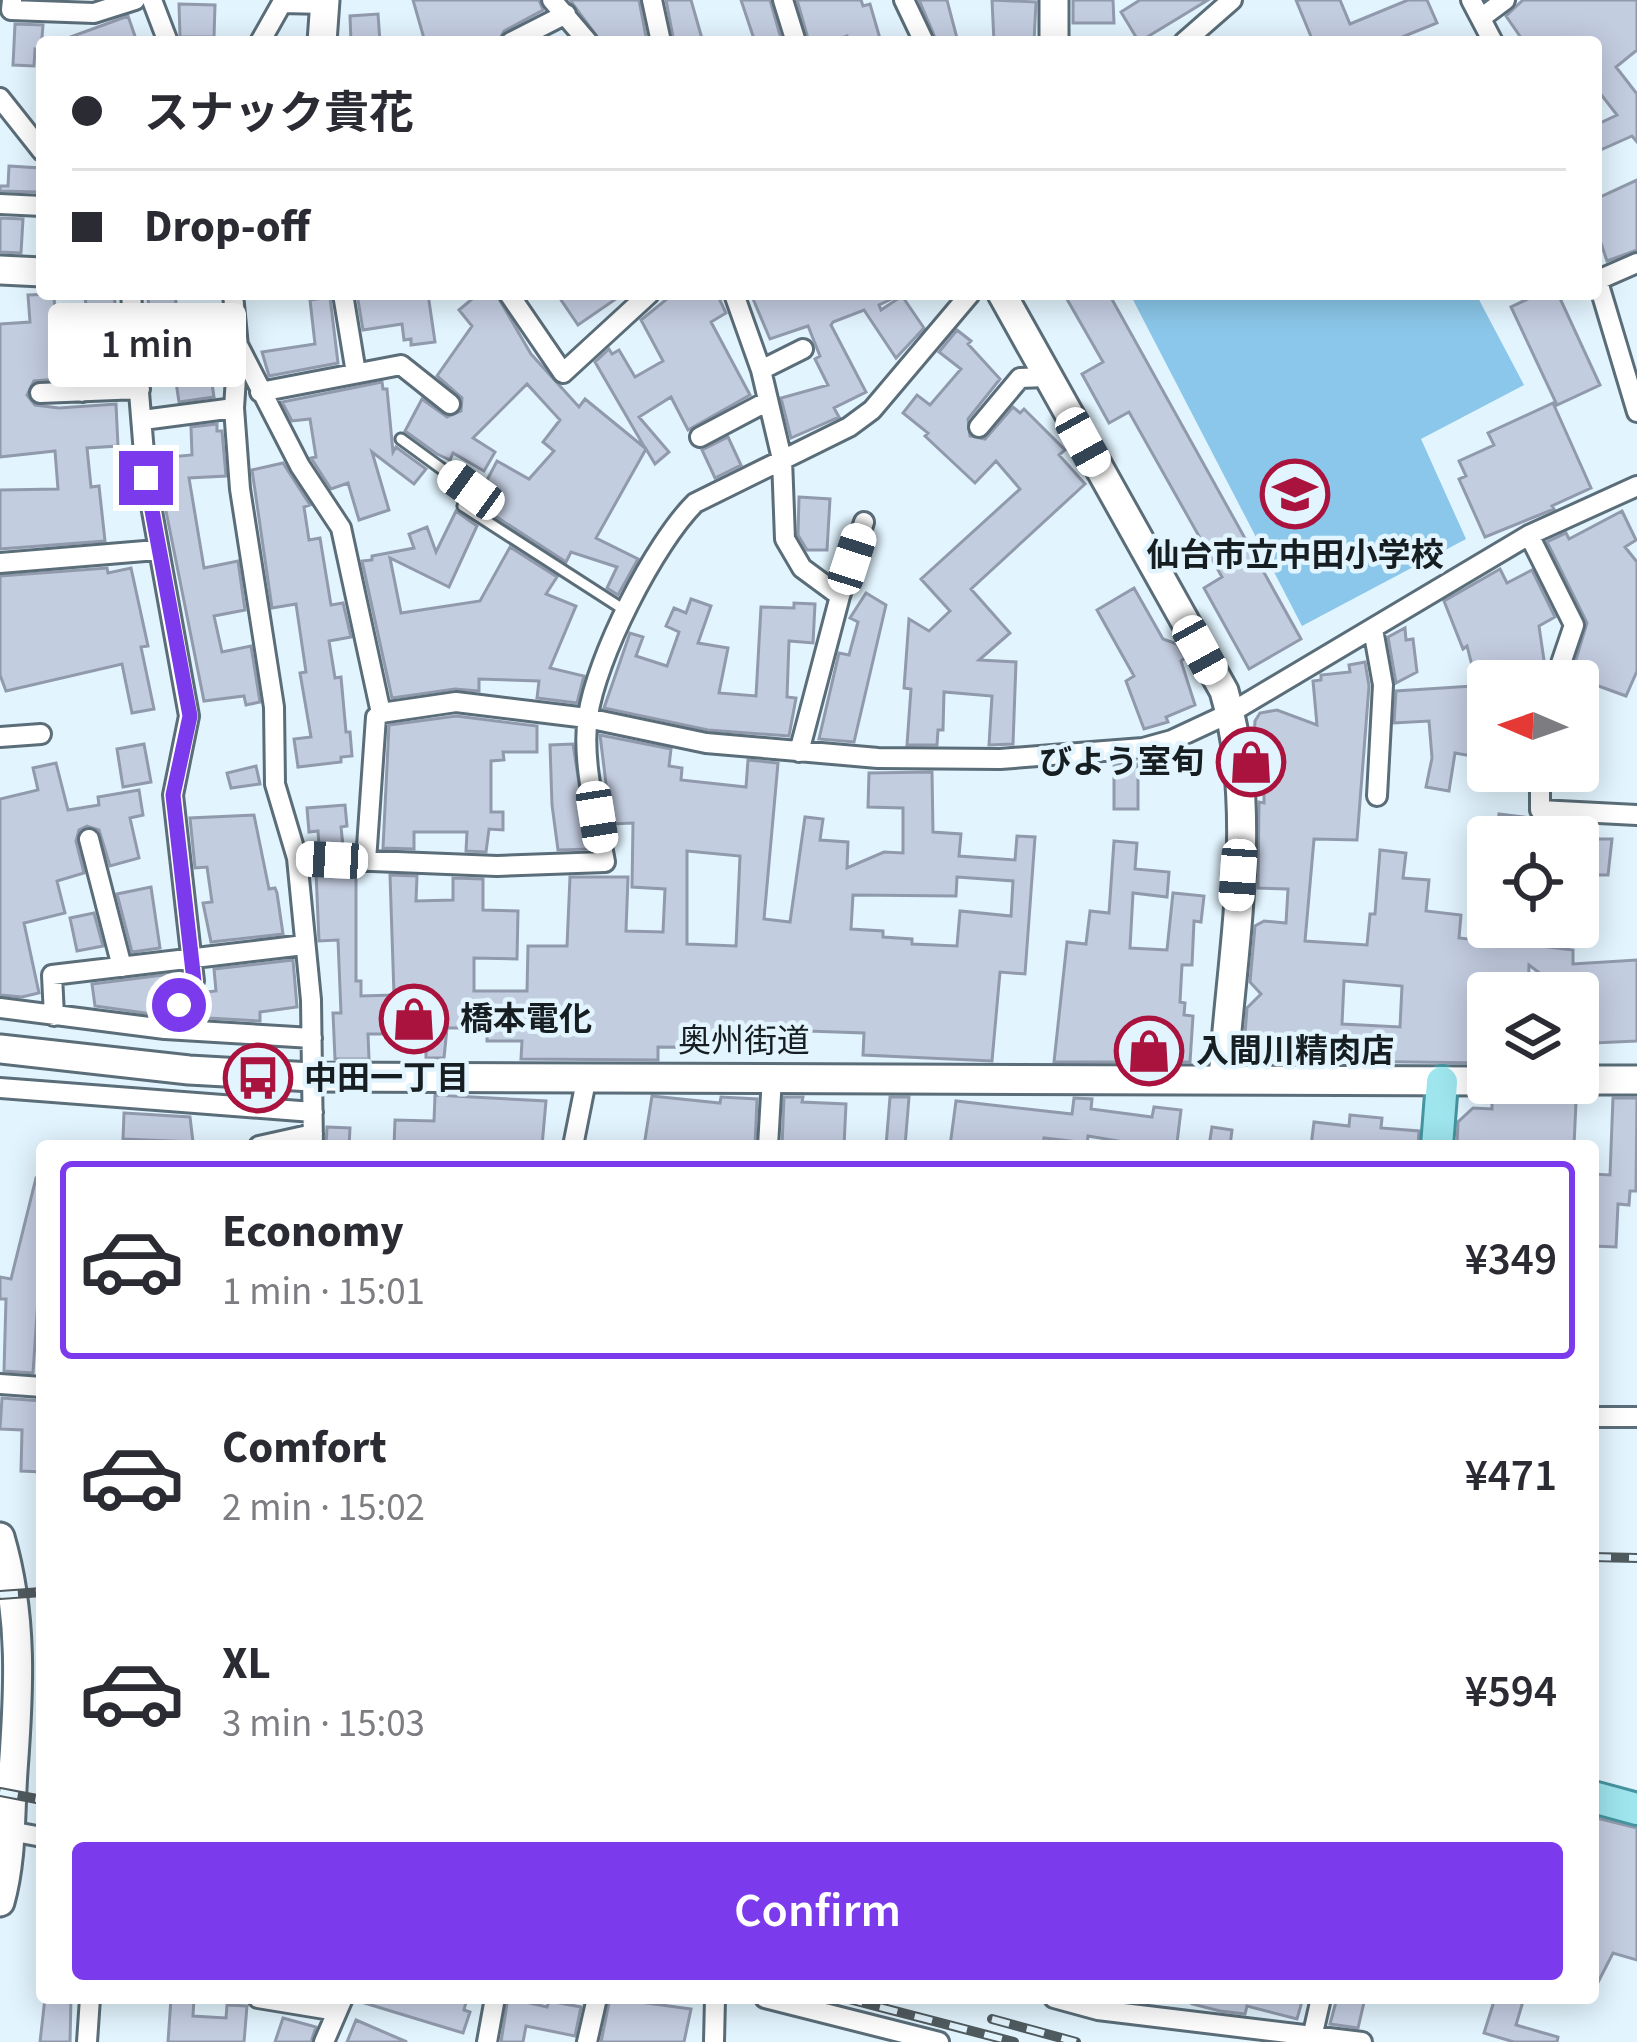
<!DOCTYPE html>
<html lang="en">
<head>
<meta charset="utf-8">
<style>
	:root { --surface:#fff; --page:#f2f2f3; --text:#2b2b33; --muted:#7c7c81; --line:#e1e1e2; --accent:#7c3aed }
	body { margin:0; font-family:"Source Sans 3","Noto Sans JP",sans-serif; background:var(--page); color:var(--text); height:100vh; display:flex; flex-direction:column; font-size:45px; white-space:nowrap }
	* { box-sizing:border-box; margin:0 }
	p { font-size:39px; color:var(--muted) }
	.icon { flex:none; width:66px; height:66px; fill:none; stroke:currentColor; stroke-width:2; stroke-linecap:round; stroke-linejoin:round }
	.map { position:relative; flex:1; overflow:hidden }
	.sheet { position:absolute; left:36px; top:1140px; width:1563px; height:864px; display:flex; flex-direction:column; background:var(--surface); border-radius:12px; box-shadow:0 6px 30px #0003 }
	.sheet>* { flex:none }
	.guide { position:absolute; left:36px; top:36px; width:1566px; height:264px; border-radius:12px; box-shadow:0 6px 30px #0003; display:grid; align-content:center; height:264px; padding:0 36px; background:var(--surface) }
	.needle { width:78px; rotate:272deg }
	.controls { position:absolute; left:1467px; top:660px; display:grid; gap:24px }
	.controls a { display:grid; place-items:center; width:132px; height:132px; border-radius:12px; background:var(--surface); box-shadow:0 6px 30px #0003; font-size:60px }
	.end { position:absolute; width:54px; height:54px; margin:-27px; border:15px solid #7c3aed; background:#fff; box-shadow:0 0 0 6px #fff }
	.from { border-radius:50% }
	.bubble { position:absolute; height:84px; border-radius:12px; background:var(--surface); box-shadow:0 6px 30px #0003; font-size:39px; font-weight:600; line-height:84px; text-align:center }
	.car { position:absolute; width:36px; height:72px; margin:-36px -18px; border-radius:15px; box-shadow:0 0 9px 3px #0007; background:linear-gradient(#fff 24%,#345 0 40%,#fff 0 76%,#345 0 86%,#fff 0) }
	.guide b { display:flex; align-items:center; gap:42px; height:114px; font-size:45px }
	.guide b+b { border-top:3px solid var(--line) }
	.guide i { width:30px; height:30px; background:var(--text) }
	ul { padding:21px 0 0; list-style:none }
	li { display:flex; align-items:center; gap:36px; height:198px; margin:0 24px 18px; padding:0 12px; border:6px solid transparent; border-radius:12px }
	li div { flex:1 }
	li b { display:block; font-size:45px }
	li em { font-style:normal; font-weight:600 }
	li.active { border-color:var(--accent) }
	li>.icon { width:108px; height:108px; stroke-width:1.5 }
	.cta { display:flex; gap:24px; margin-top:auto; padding:24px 36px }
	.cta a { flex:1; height:138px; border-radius:12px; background:var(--accent); color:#fff; font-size:48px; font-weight:600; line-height:138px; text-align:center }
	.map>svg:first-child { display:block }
	.green { fill:#8bc7ea }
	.building { fill:#c3cde0; stroke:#909aac; stroke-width:3; fill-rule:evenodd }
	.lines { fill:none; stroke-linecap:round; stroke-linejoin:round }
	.lane-casing { stroke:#5a6d78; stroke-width:15 }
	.street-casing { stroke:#5a6d78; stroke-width:24 }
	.secondary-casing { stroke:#5a6d78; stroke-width:33 }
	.primary-casing { stroke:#45949f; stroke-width:36 }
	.lane { stroke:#fff; stroke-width:9 }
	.street { stroke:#fff; stroke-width:18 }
	.secondary { stroke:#fff; stroke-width:27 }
	.primary { stroke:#9ee5ee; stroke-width:30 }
	.rail-casing { stroke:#505b60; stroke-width:10 }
	.rail { stroke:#e2f4fe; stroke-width:6; stroke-dasharray:18; stroke-linecap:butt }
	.route { stroke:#7c3aed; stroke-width:15 }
	.labels { text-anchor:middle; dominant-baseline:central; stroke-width:9; stroke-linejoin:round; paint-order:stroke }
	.poi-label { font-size:33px; font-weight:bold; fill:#161e22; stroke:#e2f4fe; text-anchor:start }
	.street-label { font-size:33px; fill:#161e22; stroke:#e2f4fe }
</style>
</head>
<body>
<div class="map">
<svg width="1637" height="2042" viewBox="0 0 1637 2042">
	<rect width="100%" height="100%" fill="#e2f4fe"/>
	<!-- green -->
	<path class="green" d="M1130 294H1476L1524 385 1421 439 1466 539 1302 626Z"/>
	<!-- building -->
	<path class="building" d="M413 0H539L543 10 504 31 498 42H425Z
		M570 0H639L647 42H601Z
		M666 0H691L703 42H674Z
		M741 0H770L782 42H755Z
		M797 0H861L863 6 870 4 881 42H848L847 36 830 42H809Z
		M919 0H947L958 42H937Z
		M992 0 1036 2 1034 42H994Z
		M1073 0H1113L1114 23H1073Z
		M1140 0H1208L1139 42 1121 12Z
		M1296 0H1340L1350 24 1408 0H1427L1437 23 1390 42H1306L1312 39Z
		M1523 0H1637V50L1616 67 1637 94V142L1632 136 1596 152V125L1617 115 1596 88V42H1524L1506 16Z
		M179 4 215 5 214 37H180Z
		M378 14 380 42H351L350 16Z
		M128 16 137 42H63L62 40Z
		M15 24 43 25 41 50 35 49 34 66 13 65Z
		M9 166 40 168 38 192 0 191V186H8Z
		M1637 180V250L1607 261 1596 228V199Z
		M0 218 23 219 21 253 0 252Z
		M54 294 58 379 34 381 27 395 35 405 59 408 116 404 118 446 87 448 91 487 99 486 105 541 0 549V490L58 489 55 451 0 457V324L30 322 28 295Z
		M357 294H428L435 342 411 345V339L404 340 402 324 363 330Z
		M478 294H496L531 354 579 407 585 399 645 448 595 362 609 349 612 354 619 350 635 377 663 361 641 320 673 294H717L726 313 711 322 750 395 688 430 671 397 639 417 669 452 655 464 646 449 596 538 638 559 618 595 607 588 617 567 571 552 566 562 475 503 497 461 529 479 554 451 543 442 560 420 527 384 473 438 495 452 484 471 453 453 450 460 437 454 405 431 422 399 447 417 461 411 462 398 437 376 472 326 459 310Z
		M557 294H623L578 325Z
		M751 294H902L879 305 881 310 902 296 924 328 896 358 864 310 833 322 831 325 866 392 834 408 839 417 791 438 781 398 828 385 815 359 820 356 808 326 770 339Z
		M1064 294H1109L1301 639 1249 669 1204 588 1222 577 1129 412 1109 423 1082 374 1103 362Z
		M1538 294H1558L1600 385 1557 405 1511 307Z
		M114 295 124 376 95 377 85 297Z
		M175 296 178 316 150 319 148 298Z
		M330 297 338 363 269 376 262 352 315 344 310 300Z
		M202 317 214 397 179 402 167 322Z
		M957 330 971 341 968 344 1000 379 968 419 970 436 985 439 1013 407 1020 413 1024 409 1065 450 1059 455 1085 484 971 589 1010 633 979 660 1016 662 1013 744 989 745 992 696 944 692 943 730H938L937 745H907L911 689 904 688 909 619 929 631 950 611 921 579 1020 489 996 461 975 483 925 436 928 433 903 413 917 395 930 405 961 369 939 352Z
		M382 382 383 389H387L393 452 396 447 426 469 414 484 372 452 389 510 359 520 348 483 331 489 311 458 316 457 310 419 292 421 282 402Z
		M1553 403 1591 488 1552 506 1554 509 1485 537 1459 479 1466 476 1459 461 1494 445 1488 433Z
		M217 424V431H222L226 476 189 478 204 568 238 561 245 610 214 616 222 652 251 646 260 702 246 705 244 696 204 701 160 481 158 458 192 455 191 427Z
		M728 437 741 465 715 478 702 450Z
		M283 463 310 505 304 507 309 540 320 538 331 605 343 603 351 637 329 641 335 678 341 677 346 732H350L352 756 341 757V762L298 767 294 739 311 737 300 673 306 672 296 604 272 608 252 470Z
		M799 497 830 499 827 550H807L798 535Z
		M456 511 477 526 449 587 390 558 401 613 480 601 510 547 557 577 546 594 576 606 550 668 584 676 577 703 537 698 539 681 479 679V691L455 689 392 698 362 561 372 560V556L414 548 409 534 427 527 436 552Z
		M1622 511 1636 540 1625 547 1637 562V671L1626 696 1571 676 1587 623 1547 542 1566 533 1569 539Z
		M107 568 108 573 131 568 148 646 141 647 154 709 132 713 122 664 6 691 0 675V576Z
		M1500 569 1507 583 1532 570 1555 617 1539 626 1545 667 1542 666V681H1476L1467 646 1463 649 1444 601Z
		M1134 588 1163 639 1177 644 1185 658 1181 661 1195 705 1166 717 1168 722 1144 729 1126 681 1134 676 1097 610Z
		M866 593 886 605 854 742 819 739 839 653 849 655 858 622 850 618Z
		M691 599 711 606 698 643 728 648 719 693 756 696 761 607 794 608V603L815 604 813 643 789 641 787 697 796 698 789 736 708 730 604 708 630 633 643 637 636 656 667 666 679 632 666 626 674 608 686 613Z
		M1405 628 1406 640 1413 639 1417 672 1396 683 1388 637Z
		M1365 662 1369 686 1357 840 1314 839 1305 941 1367 945 1370 914H1375L1380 850 1406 853 1403 878 1429 880 1426 911 1461 915 1459 938 1506 943V927H1540V946L1573 950V964L1637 960V1041L1594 1043 1591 989 1558 987 1529 965 1528 993H1488V1063L1243 1060 1247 1008 1261 994 1250 982 1255 926 1264 921 1286 923 1288 889 1258 888 1259 802 1264 803V769L1261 763 1262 739H1254L1255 721 1260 713 1277 710 1317 725 1313 681 1321 680V675L1350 672 1349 665ZM1344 981 1402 986 1400 1027 1342 1024Z
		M1488 685V759L1455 753 1449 791 1426 787 1432 758 1429 721 1394 723 1396 691Z
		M456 716 537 726V752H503L504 760 491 761V812H503V830L489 829 486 852 466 851 467 832H414V849L383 848 389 725Z
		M600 735 671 749 669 766 682 768 681 780 746 787 748 760 778 763 764 919 790 922 805 817 823 819 820 840 848 842 847 868 884 852 903 853V808L868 807 869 773 932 772 933 832 961 834 959 856 1015 860 1017 836 1035 837 1025 974 1000 972 992 1061 863 1055 864 1033 808 1031V1042L768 1041V1048L658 1047V1060L521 1059 522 1041H487V1028H447L444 1058H426V1043L404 1042V1034H368L369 1059H335L333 1013H341L338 940 319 941 316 872 356 874V981H361V996L394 995 390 875 417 876 416 901 453 900V878L483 879V910L518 911 517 959 474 958V991H527L528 946H567L570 877H628L626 931 663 932 665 889 632 887 633 823 611 824ZM687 851 740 856 736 946 687 944ZM957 877 1013 881 1011 916 960 911 957 946 912 944V939L883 937V931L851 929 853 895 956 896Z
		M144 744 151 782 123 787 117 749Z
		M573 744 589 849 558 850 552 805 550 745Z
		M56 763 68 810 99 805 98 797 139 790 143 815 130 818 139 858 110 866 99 830 87 826 79 830 76 841 84 873 57 881 65 913 24 923 39 993 22 997 0 995V799L38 790 33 768Z
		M1114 764H1138V809H1114Z
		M256 766 260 784 231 788 227 773Z
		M345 805 347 826 341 827 343 846 319 845 318 831 309 832 307 808Z
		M1499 814 1524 817 1522 837H1496Z
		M254 815 269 889 275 888 277 893 283 934 211 942 203 903 212 902 207 867 195 868 190 818Z
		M1586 839H1612L1608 875H1586Z
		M1114 841 1137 843 1135 869 1169 872 1167 897 1133 893 1130 948 1167 950 1173 893 1204 896 1201 922 1194 921 1192 965H1182L1180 1002 1185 1003 1184 1015 1193 1016 1190 1062H1054L1067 942 1086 944 1090 911 1109 913Z
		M151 887 160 948 132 952 117 894Z
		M94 913 103 946 77 951 70 918Z
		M293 960 297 1007 260 1012V1021L208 1018 206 992 216 991 214 969Z
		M179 973 163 1005 151 1007 152 1014 95 1006 92 984Z
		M435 1095 546 1101 542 1146H394L395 1120 434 1121Z
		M652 1096 720 1103 721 1097 757 1099 755 1146H644Z
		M784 1097H803L802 1102 846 1104 844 1146H782Z
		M890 1097H909L905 1146H886Z
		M1514 1097 1576 1102 1574 1146H1457L1458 1122 1473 1108 1492 1109V1101L1514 1102Z
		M1074 1098 1092 1099 1091 1109 1152 1117 1154 1107 1181 1110 1177 1143 1148 1146 1088 1136 1087 1143 1044 1138 1043 1146H950L956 1101 1072 1114Z
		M1613 1098H1637L1636 1191H1630L1629 1205 1618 1204 1616 1247 1593 1246V1174L1610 1175Z
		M124 1113 190 1117 193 1142 123 1139Z
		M1350 1115 1382 1118 1381 1128 1419 1131 1418 1146H1311L1314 1122 1349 1126Z
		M327 1127 350 1128 349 1146H326Z
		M1212 1127 1232 1130 1230 1146H1209Z
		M36 1178 42 1179V1239L33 1373 4 1371 6 1299H0V1277L11 1279Z
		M2 1398 42 1401V1472L21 1471 22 1430 0 1429Z
		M1593 1817 1637 1828V1960L1613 1953 1593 1992Z
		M45 1998H71L70 2042H40Z
		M171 1998H194L193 2016 226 2018 227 2005 247 2006 244 2042H168Z
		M362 1998H467L464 2010 470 2012 463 2033 361 2002Z
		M508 1998 547 2007 549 2001 581 2007 575 2036 526 2026 523 2042H501Z
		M610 1998 691 2009 684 2042H601Z
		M1193 1998H1303L1297 2019 1247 2006 1245 2014 1220 2011 1192 2004Z
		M1337 1998H1365L1358 2028 1330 2024Z
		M1495 1998H1524L1516 2025 1558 2037 1557 2042H1514L1484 2033Z
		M283 2018 316 2027 311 2042H275Z
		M356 2020 407 2042H347Z"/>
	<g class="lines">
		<defs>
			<path id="lane" d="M401 439 471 490 463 506 626 611"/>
			<path id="street" d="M12 0 11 10 94 13 135 0
				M152 0 168 42
				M552 0 588 42
				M652 0 661 42
				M783 0 796 42
				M904 0 924 42
				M1471 0 1493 42
				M1481 18 1505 0
				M260 42 282 3 325 4
				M511 42 566 14
				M1184 42 1232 0
				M0 98 42 151
				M0 204 42 206
				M1596 275 1637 412
				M1598 280 1637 263
				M131 294 146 478 189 716 173 795 194 981 165 1029
				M233 294 238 347 234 408 240 489 274 707 275 784 297 858 311 1000 313 1146
				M343 294 356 373
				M509 294 563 373 649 294
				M734 294 761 370 782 459 785 539 802 568 840 596
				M79 344 82 392
				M239 347 300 466 341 528 381 713
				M761 370 803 349
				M260 392 401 365 450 404
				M40 393 140 389
				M143 420 234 408
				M979 427 1020 378 1045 377
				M700 437 768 401
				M1529 535 1574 625 1555 681
				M0 563 157 550
				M1373 629 1383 685 1377 796
				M0 737 41 734
				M799 752 840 596 864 522
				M1540 771V810L1637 815
				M89 839 122 967
				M297 858 497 866 605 862C597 816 581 762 588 716 596 658 654 544 695 503L849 427 872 410 970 294
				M366 861 376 717 381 713 456 702 587 718 706 743 878 758 1000 759 1143 748 1172 740 1230 713 1529 535 1637 486
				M0 1008 165 1029 312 1038
				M54 1016 52 975 304 945
				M0 1088 313 1112
				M259 1146 313 1134
				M573 1146 587 1076
				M768 1146 772 1077
				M0 1384 42 1387
				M1593 1417H1637
				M10 1831 42 1837
				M258 1998 337 2011
				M765 1998 939 2042
				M1054 1998 1098 2010 1362 2042
				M87 2042 90 1998
				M324 2042 343 1998
				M487 2042 495 1998
				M587 2042 597 1998
				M714 2042 715 1998
				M1311 2042 1321 1998"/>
			<path id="secondary" d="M1054 0V42
				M322 42 325 0
				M0 270 42 272
				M1002 294 1224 691C1260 813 1231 955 1223 1080
				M0 1049 189 1070 312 1077 1488 1081
				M1578 1080H1637
				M0 1537C23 1615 19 1691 13 1771 10 1815 12 1859 0 1902"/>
			<path id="primary" d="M1437 1146 1442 1082
				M1593 1797 1637 1809"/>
		</defs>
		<!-- lane casing -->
		<use href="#lane" class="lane-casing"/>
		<!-- street casing -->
		<use href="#street" class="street-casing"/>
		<!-- secondary casing -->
		<use href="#secondary" class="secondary-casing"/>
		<!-- primary casing -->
		<use href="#primary" class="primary-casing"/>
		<!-- lane -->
		<use href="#lane" class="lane"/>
		<!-- street -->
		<use href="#street" class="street"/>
		<!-- secondary -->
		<use href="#secondary" class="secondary"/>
		<!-- primary -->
		<use href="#primary" class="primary"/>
		<defs>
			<path id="rail" d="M1593 1557 1637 1558
				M0 1595 42 1592
				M0 1792 42 1800
				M845 1998 1014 2042
				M992 2019 1076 2042"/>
		</defs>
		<!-- rail casing -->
		<use href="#rail" class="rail-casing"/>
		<!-- rail -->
		<use href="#rail" class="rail"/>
	</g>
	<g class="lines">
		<!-- route -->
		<path class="route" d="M146 478 190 716 173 795 194 981 179 1005"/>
	</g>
	<!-- icons -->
	<defs>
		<symbol id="school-ring" viewBox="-11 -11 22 22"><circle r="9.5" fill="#e2f4fe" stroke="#aa133e" stroke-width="1.5"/><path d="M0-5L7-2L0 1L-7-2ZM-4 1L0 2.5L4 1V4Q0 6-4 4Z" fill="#aa133e"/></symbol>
		<symbol id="shop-ring" viewBox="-11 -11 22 22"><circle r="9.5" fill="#e2f4fe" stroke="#aa133e" stroke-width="1.5"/><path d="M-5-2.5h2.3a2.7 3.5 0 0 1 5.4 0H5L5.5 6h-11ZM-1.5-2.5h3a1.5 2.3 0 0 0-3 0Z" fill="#aa133e"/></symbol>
		<symbol id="bus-ring" viewBox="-11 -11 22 22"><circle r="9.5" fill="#e2f4fe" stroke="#aa133e" stroke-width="1.5"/><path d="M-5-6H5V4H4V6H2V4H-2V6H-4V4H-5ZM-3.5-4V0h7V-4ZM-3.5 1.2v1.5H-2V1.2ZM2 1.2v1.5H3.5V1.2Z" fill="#aa133e"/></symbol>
	</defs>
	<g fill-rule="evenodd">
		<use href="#school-ring" x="1257" y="456" width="76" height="76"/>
		<use href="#shop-ring" x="1213" y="724" width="76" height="76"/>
		<use href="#shop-ring" x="376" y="981" width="76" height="76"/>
		<use href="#shop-ring" x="1111" y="1013" width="76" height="76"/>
		<use href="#bus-ring" x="220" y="1040" width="76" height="76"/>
	</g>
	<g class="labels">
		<!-- poi labels -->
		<g class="poi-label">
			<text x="1295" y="555" text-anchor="middle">仙台市立中田小学校</text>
			<text x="1204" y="762" text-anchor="end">びよう室旬</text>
			<text x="460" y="1019">橋本電化</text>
			<text x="1196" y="1051">入間川精肉店</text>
			<text x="304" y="1078">中田一丁目</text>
		</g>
		<!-- street labels -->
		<g class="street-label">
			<text x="744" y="1041">奥州街道</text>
		</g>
	</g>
</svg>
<div class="controls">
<a><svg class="needle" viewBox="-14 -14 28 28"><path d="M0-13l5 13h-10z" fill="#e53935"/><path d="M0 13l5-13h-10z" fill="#7c7c81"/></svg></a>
<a><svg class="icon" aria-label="locate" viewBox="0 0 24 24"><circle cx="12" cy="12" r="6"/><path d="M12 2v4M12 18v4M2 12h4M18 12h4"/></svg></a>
<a><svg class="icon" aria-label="layers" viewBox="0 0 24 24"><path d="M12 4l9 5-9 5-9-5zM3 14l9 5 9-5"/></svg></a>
</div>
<i class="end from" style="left:179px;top:1005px"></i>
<i class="end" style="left:146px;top:478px"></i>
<div class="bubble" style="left:48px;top:303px;width:198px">1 min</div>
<i class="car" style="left:1083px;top:442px;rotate:151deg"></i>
<i class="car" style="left:471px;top:490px;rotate:306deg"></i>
<i class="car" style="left:852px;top:559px;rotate:18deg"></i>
<i class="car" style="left:1200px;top:650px;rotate:151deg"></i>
<i class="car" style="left:597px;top:817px;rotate:171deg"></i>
<i class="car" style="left:332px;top:860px;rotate:273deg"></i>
<i class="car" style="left:1238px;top:875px;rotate:184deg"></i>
<div class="guide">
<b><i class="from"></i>スナック貴花</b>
<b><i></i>Drop-off</b>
</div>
<section class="sheet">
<ul>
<li class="active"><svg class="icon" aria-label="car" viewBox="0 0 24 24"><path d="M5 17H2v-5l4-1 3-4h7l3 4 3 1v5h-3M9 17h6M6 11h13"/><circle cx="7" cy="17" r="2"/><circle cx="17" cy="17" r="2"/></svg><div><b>Economy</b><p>1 min · 15:01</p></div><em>¥349</em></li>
<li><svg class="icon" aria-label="car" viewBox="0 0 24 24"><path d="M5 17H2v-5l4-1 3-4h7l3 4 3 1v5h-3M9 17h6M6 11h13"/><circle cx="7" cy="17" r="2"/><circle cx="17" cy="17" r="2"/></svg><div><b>Comfort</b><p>2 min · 15:02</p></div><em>¥471</em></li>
<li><svg class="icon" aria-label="car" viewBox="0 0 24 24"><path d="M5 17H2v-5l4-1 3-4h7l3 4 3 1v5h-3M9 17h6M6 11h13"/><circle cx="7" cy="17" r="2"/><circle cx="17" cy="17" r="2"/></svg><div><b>XL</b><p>3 min · 15:03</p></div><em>¥594</em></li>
</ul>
<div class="cta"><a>Confirm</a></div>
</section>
</div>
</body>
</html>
